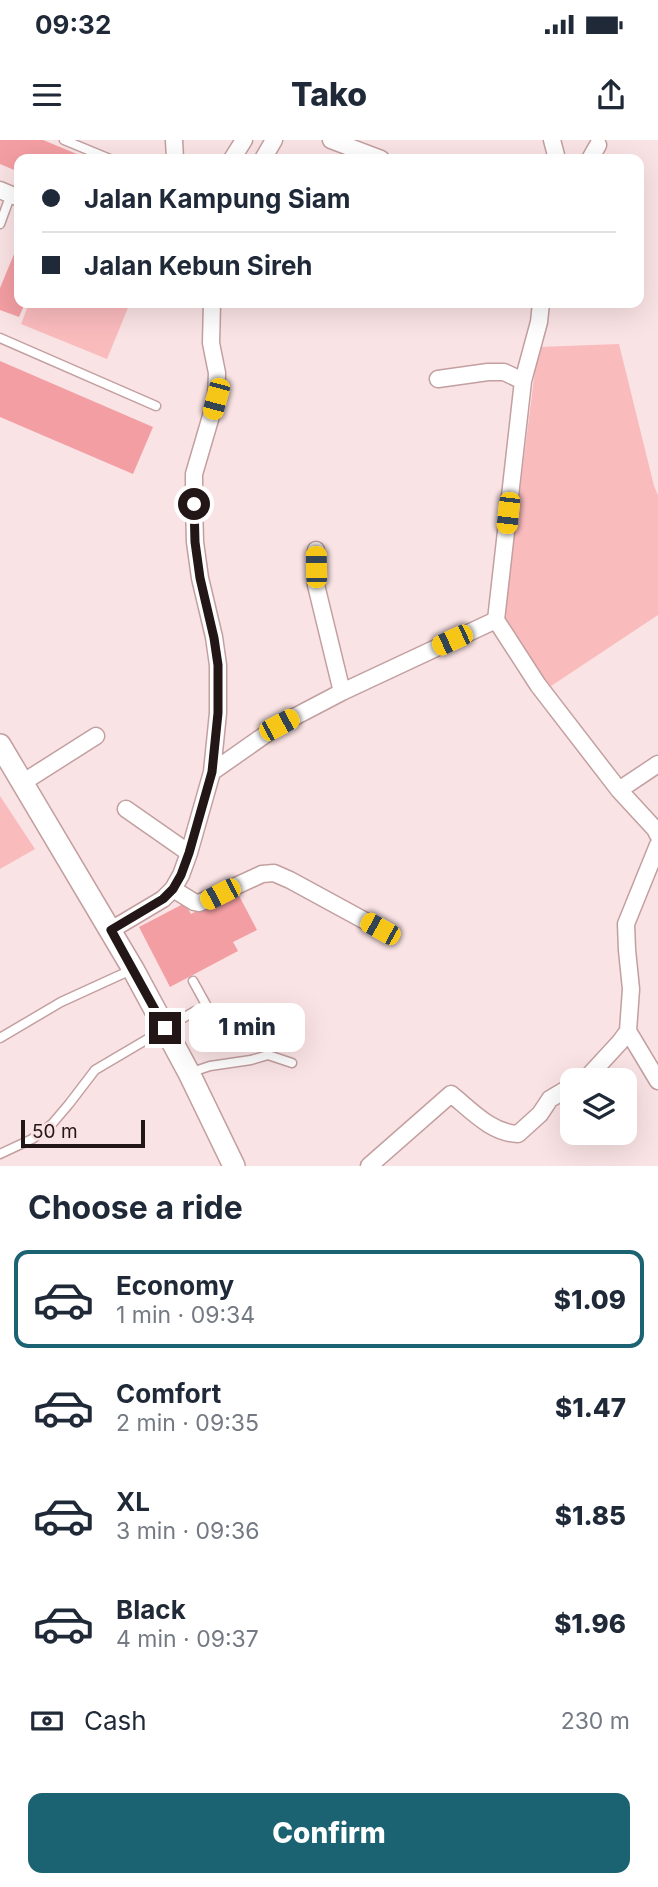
<!DOCTYPE html>
<html lang="en">
<head>
<meta charset="utf-8">
<style>
	:root { --surface:#fff; --page:#f2f2f3; --text:#1f2937; --muted:#747a83; --line:#e0e1e3; --accent:#1b6372 }
	body { margin:0; font-family:Inter,sans-serif; background:var(--page); color:var(--text); height:100vh; display:flex; flex-direction:column; font-size:26px; white-space:nowrap }
	* { box-sizing:border-box; margin:0 }
	p { font-size:23px; color:var(--muted) }
	.icon { flex:none; width:38px; height:38px; fill:none; stroke:currentColor; stroke-width:2; stroke-linecap:round; stroke-linejoin:round }
	.map { position:relative; height:1026px; overflow:hidden }
	.side { display:flex; flex-direction:column; background:var(--surface); flex:1 }
	.side>* { flex:none }
	.banner { position:absolute; left:14px; top:14px; width:630px; height:154px; border-radius:14px; box-shadow:0 7px 28px #0002; display:grid; align-content:center; height:154px; padding:0 28px; background:var(--surface) }
	.tools { position:absolute; left:560px; top:928px; display:grid; gap:14px }
	.tools a { display:grid; place-items:center; width:77px; height:77px; border-radius:14px; background:var(--surface); box-shadow:0 7px 28px #0002; font-size:35px }
	.scale { position:absolute; left:21px; bottom:18px; width:124px; box-sizing:border-box; padding-left:7px; border:4px solid #231616; border-top:0; font-size:19px; line-height:24px; white-space:nowrap; color:#231616; -webkit-text-stroke:5px #fae3e4; paint-order:stroke }
	.end { position:absolute; width:32px; height:32px; margin:-16px; border:9px solid #231616; background:#fff; box-shadow:0 0 0 4px #fff }
	.from { border-radius:50% }
	.bubble { position:absolute; height:49px; border-radius:14px; background:var(--surface); box-shadow:0 7px 28px #0002; font-size:23px; font-weight:800; line-height:49px; text-align:center }
	.car { position:absolute; width:21px; height:42px; margin:-21px -10px; border-radius:9px; box-shadow:0 0 5px 2px #0007; background:linear-gradient(#f5c518 24%,#345 0 40%,#f5c518 0 76%,#345 0 86%,#f5c518 0) }
	.banner b { display:flex; align-items:center; gap:24px; height:66px; font-size:26px }
	.banner b+b { border-top:2px solid var(--line) }
	.banner i { width:18px; height:18px; background:var(--text) }
	ul { padding:0; list-style:none }
	li { display:flex; align-items:center; gap:21px; height:98px; margin:0 14px 10px; padding:0 14px; border:4px solid transparent; border-radius:14px }
	li div { flex:1 }
	li b { display:block; font-size:26px }
	li em { font-style:normal; font-weight:800 }
	li.on { border-color:var(--accent) }
	li>.icon { width:63px; height:63px; stroke-width:1.5 }
	h2 { padding:0 28px; font-size:32px; line-height:84px }
	.pay { display:flex; align-items:center; gap:18px; height:77px; padding:0 28px; font-size:26px }
	.pay p { margin-inline-start:auto }
	.cta { display:flex; gap:14px; margin-top:auto; padding:14px 28px }
	.cta a { flex:1; height:80px; border-radius:14px; background:var(--accent); color:#fff; font-size:28px; font-weight:800; line-height:80px; text-align:center }
	.status { display:flex; justify-content:space-between; align-items:center; height:49px; padding:0 35px; background:var(--surface); direction:ltr }
	.status svg { height:19px; fill:currentColor }
	header { display:flex; justify-content:space-between; align-items:center; height:91px; padding:0 28px; background:var(--surface); font-size:32px; font-weight:800 }
	.map>svg:first-child { display:block }
	.green { fill:#fabbbd }
	.building { fill:#f39ea3 }
	.lines { fill:none; stroke-linecap:round; stroke-linejoin:round }
	.service-casing { stroke:#c39fa0; stroke-width:11 }
	.minor-casing { stroke:#c39fa0; stroke-width:19 }
	.tertiary-casing { stroke:#c39fa0; stroke-width:24 }
	.service { stroke:#fff; stroke-width:8 }
	.minor { stroke:#fff; stroke-width:16 }
	.tertiary { stroke:#fff; stroke-width:21 }
	.route { stroke:#231616; stroke-width:9 }
</style>
</head>
<body>
<div class="status"><b>09:32</b><svg viewBox="0 0 49 12"><path d="M0 12V9h3v3zM5 12V6h3v6zM10 12V3h3v9zM15 12V0h3v12zM26 1h20v11H26zM47 4h2v5h-2z"/></svg></div>
<header><svg class="icon" aria-label="menu" viewBox="0 0 24 24"><path d="M4 6h16M4 12h16M4 18h16"/></svg>Tako<svg class="icon" aria-label="share" viewBox="0 0 24 24"><path d="M12 15V3M7 8l5-5 5 5M5 13v7h14v-7"/></svg></header>
<div class="map">
<svg width="658" height="1026" viewBox="0 0 658 1026">
	<rect width="100%" height="100%" fill="#fae3e4"/>
	<!-- green -->
	<path class="green" d="M29 163H130L107 219 21 184Z
		M619 204 654 346 658 355V475L548 548 504 475 538 207Z
		M0 656 35 709 0 729Z"/>
	<!-- building -->
	<path class="building" d="M0 0H43L89 19H19V32L0 24Z
		M19 102V163H25L19 177 0 170V148Z
		M0 221 153 287 133 334 0 277Z
		M236 750 257 790 233 802 238 811 170 847 139 787 185 763 191 774Z"/>
	<g class="lines">
		<defs>
			<path id="service" d="M64 0 110 19
				M0 84 11 54
				M0 198 156 266
				M193 841 209 870
				M0 898 61 862 131 830
				M192 932 210 926 251 920 268 915 292 923
				M0 1014 32 999 52 984 69 964 95 930 195 871 209 870 222 882"/>
			<path id="minor" d="M174 0 175 19
				M331 0 381 19
				M552 0 557 19
				M232 19 244 0
				M263 19 274 0
				M590 19 598 5
				M0 50 19 58
				M541 163 539 182 523 241 496 480 538 545 619 650 655 689 658 695
				M438 239 488 232H504L523 241
				M316 410V445L342 552
				M212 632 279 585 342 552 496 480
				M22 643 96 596
				M619 650 658 624
				M126 669 189 713
				M173 749 194 762 199 763 262 734 274 733 290 740 380 789
				M111 790 163 759 173 749 181 735 189 713 212 632 218 573V525L214 497 200 438 195 402 194 364V334L216 259 217 233 211 203 212 163
				M628 891 658 941
				M585 940 620 902 628 891 631 849 627 810 626 784 658 705
				M369 1026 451 954C471 970 491 993 518 994L540 974 550 959 572 946"/>
			<path id="tertiary" d="M0 605 133 829 189 933 234 1026"/>
		</defs>
		<!-- service casing -->
		<use href="#service" class="service-casing"/>
		<!-- minor casing -->
		<use href="#minor" class="minor-casing"/>
		<!-- tertiary casing -->
		<use href="#tertiary" class="tertiary-casing"/>
		<!-- service -->
		<use href="#service" class="service"/>
		<!-- minor -->
		<use href="#minor" class="minor"/>
		<!-- tertiary -->
		<use href="#tertiary" class="tertiary"/>
	</g>
	<g class="lines">
		<!-- route -->
		<path class="route" d="M165 888 111 790 163 759 173 749 181 735 189 713 212 632 218 573V525L214 498 200 438 195 402 194 364"/>
	</g>
</svg>
<div class="tools">
<a><svg class="icon" aria-label="layers" viewBox="0 0 24 24"><path d="M12 4l9 5-9 5-9-5zM3 14l9 5 9-5"/></svg></a>
</div>
<div class="scale">50 m</div>
<i class="end from" style="left:194px;top:364px"></i>
<i class="end" style="left:165px;top:888px"></i>
<div class="bubble" style="left:189px;top:863px;width:116px">1 min</div>
<i class="car" style="left:216px;top:259px;rotate:195deg"></i>
<i class="car" style="left:508px;top:373px;rotate:186deg"></i>
<i class="car" style="left:316px;top:427px;rotate:359deg"></i>
<i class="car" style="left:452px;top:500px;rotate:245deg"></i>
<i class="car" style="left:279px;top:585px;rotate:62deg"></i>
<i class="car" style="left:220px;top:754px;rotate:243deg"></i>
<i class="car" style="left:380px;top:789px;rotate:299deg"></i>
<div class="banner">
<b><i class="from"></i>Jalan Kampung Siam</b>
<b><i></i>Jalan Kebun Sireh</b>
</div>
</div>
<section class="side">
<h2>Choose a ride</h2>
<ul>
<li class="on"><svg class="icon" aria-label="car" viewBox="0 0 24 24"><path d="M5 17H2v-5l4-1 3-4h7l3 4 3 1v5h-3M9 17h6M6 11h13"/><circle cx="7" cy="17" r="2"/><circle cx="17" cy="17" r="2"/></svg><div><b>Economy</b><p>1 min · 09:34</p></div><em>$1.09</em></li>
<li><svg class="icon" aria-label="car" viewBox="0 0 24 24"><path d="M5 17H2v-5l4-1 3-4h7l3 4 3 1v5h-3M9 17h6M6 11h13"/><circle cx="7" cy="17" r="2"/><circle cx="17" cy="17" r="2"/></svg><div><b>Comfort</b><p>2 min · 09:35</p></div><em>$1.47</em></li>
<li><svg class="icon" aria-label="car" viewBox="0 0 24 24"><path d="M5 17H2v-5l4-1 3-4h7l3 4 3 1v5h-3M9 17h6M6 11h13"/><circle cx="7" cy="17" r="2"/><circle cx="17" cy="17" r="2"/></svg><div><b>XL</b><p>3 min · 09:36</p></div><em>$1.85</em></li>
<li><svg class="icon" aria-label="car" viewBox="0 0 24 24"><path d="M5 17H2v-5l4-1 3-4h7l3 4 3 1v5h-3M9 17h6M6 11h13"/><circle cx="7" cy="17" r="2"/><circle cx="17" cy="17" r="2"/></svg><div><b>Black</b><p>4 min · 09:37</p></div><em>$1.96</em></li>
</ul>
<div class="pay"><svg class="icon" aria-label="cash" viewBox="0 0 24 24"><path d="M3 7h18v10H3z"/><circle cx="12" cy="12" r="2"/></svg>Cash<p>230 m</p></div>
<div class="cta"><a>Confirm</a></div>
</section>
</body>
</html>
